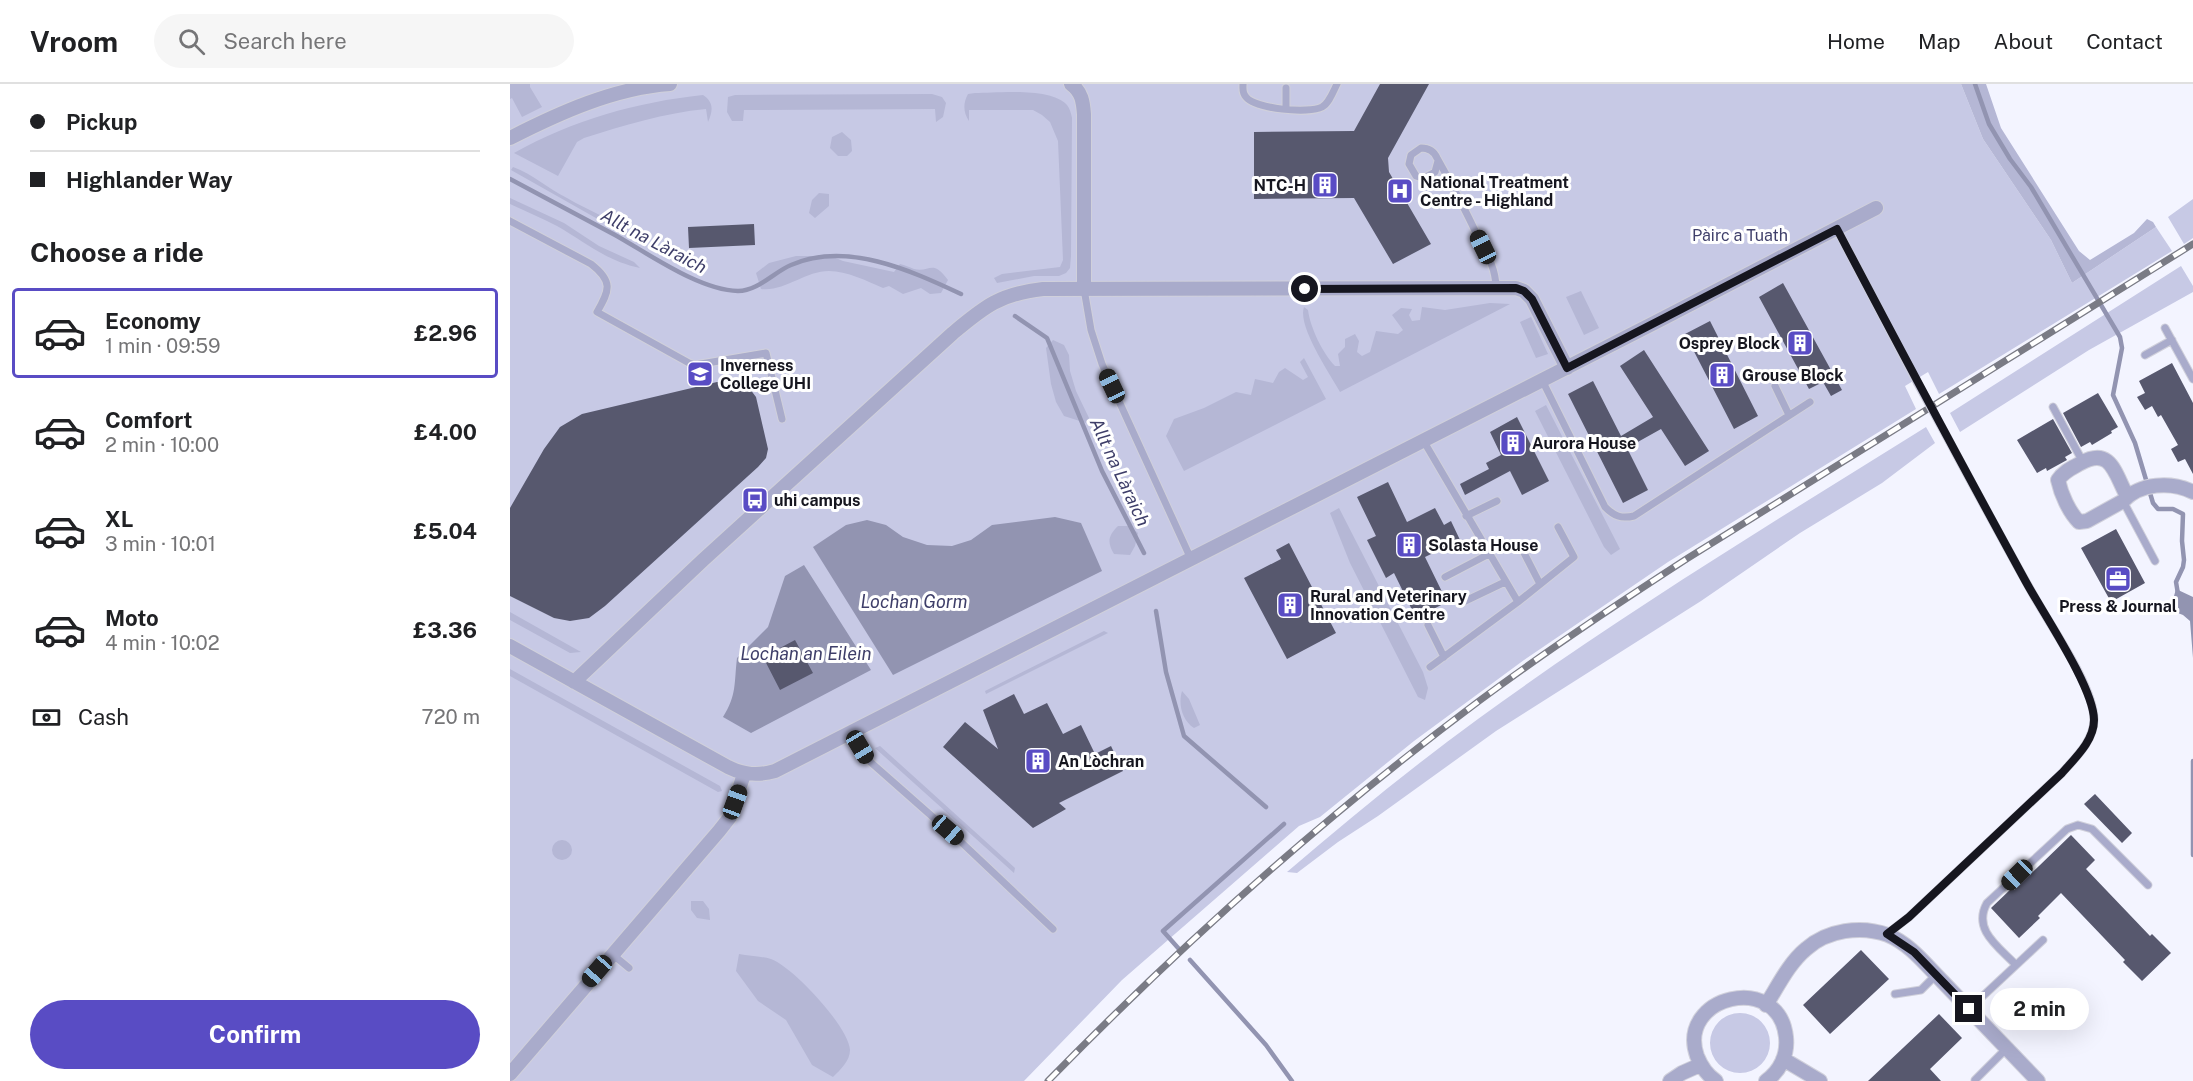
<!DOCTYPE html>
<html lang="en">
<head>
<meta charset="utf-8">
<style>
	:root { --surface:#fff; --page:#f6f6f6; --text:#202124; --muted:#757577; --line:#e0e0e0; --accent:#594cc4 }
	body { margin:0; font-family:"Public Sans",sans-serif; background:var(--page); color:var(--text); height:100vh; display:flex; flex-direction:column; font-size:22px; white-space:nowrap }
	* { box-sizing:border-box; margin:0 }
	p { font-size:20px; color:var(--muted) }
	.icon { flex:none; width:33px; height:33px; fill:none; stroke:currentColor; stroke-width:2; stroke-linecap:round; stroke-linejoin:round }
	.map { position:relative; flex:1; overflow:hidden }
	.side { display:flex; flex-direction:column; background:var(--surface); width:510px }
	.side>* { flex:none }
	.guide { display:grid; align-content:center; height:132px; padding:0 30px; background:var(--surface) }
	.end { position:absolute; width:27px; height:27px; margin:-14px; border:8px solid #16161f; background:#fff; box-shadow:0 0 0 3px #fff }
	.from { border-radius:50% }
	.bubble { position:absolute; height:42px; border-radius:21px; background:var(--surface); box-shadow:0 6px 24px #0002; font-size:20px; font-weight:700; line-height:42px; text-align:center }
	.car { position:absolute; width:18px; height:36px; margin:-18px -9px; border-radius:8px; box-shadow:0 0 4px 2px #0007; background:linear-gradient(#222 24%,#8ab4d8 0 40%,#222 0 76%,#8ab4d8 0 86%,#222 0) }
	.guide b { display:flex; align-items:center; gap:21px; height:57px; font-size:22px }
	.guide b+b { border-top:2px solid var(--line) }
	.guide i { width:15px; height:15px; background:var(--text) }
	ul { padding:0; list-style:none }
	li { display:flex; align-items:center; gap:18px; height:90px; margin:0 12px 9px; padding:0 18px; border:3px solid transparent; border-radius:6px }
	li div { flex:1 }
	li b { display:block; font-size:22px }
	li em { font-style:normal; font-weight:700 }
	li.selected { border-color:var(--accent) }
	li>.icon { width:54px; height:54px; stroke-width:1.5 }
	h2 { padding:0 30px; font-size:27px; line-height:72px }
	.pay { display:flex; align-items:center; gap:15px; height:66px; padding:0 30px; font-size:22px }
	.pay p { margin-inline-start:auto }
	.cta { display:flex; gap:12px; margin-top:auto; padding:12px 30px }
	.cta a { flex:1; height:69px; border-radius:36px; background:var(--accent); color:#fff; font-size:24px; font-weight:700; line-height:69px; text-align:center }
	header { display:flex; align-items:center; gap:36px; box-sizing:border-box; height:84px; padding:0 30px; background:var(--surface); border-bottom:2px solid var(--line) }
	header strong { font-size:28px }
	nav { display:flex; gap:33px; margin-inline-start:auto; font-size:21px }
	.search { width:420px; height:54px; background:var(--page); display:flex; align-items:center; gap:15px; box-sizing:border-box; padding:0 21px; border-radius:33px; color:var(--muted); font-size:22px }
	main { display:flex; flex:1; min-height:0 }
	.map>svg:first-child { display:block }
	.green { fill:#c7c9e5 }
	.forest { fill:#b5b7d5 }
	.water { fill:#9294b1 }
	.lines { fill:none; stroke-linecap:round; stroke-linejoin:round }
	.stream { stroke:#9294b1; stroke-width:4.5 }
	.building { fill:#57586e }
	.service-casing { stroke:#d0d0db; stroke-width:9 }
	.minor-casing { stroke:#d0d0db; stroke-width:16 }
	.service { stroke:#a9abcb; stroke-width:7 }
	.minor { stroke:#a9abcb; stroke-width:14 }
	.rail-casing { stroke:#7a7b85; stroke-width:7 }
	.rail { stroke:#fff; stroke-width:4.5; stroke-dasharray:14; stroke-linecap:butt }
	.service-bridge-casing { stroke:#d0d0db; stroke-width:9; stroke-linecap:butt }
	.service-bridge { stroke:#a9abcb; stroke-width:7 }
	.route { stroke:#16161f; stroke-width:8 }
	.labels { text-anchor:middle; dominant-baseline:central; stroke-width:6; stroke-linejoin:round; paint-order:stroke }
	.poi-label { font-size:16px; font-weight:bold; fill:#16161f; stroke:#fff; text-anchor:start }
	.park-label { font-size:16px; fill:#3f3f6a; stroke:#fff }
	.water-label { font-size:18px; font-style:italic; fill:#3e3e69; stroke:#fff }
</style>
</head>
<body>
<header>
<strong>Vroom</strong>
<div class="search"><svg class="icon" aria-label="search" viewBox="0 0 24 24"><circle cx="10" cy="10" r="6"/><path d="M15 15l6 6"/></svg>Search here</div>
<nav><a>Home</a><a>Map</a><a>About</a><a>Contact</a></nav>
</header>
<main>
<section class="side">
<div class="guide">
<b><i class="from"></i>Pickup</b>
<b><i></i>Highlander Way</b>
</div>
<h2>Choose a ride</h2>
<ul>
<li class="selected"><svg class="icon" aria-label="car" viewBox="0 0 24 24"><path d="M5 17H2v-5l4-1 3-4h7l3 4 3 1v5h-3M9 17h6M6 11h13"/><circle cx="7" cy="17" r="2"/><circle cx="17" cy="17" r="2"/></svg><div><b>Economy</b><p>1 min · 09:59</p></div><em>£2.96</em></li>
<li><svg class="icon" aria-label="car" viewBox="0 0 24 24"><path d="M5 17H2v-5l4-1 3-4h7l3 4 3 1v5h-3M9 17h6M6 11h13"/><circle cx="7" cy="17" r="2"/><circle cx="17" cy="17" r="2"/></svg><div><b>Comfort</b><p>2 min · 10:00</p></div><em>£4.00</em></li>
<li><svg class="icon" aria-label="car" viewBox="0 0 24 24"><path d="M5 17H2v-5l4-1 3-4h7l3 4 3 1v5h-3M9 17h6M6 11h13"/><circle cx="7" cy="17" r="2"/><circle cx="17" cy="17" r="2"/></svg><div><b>XL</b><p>3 min · 10:01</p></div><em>£5.04</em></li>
<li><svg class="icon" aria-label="car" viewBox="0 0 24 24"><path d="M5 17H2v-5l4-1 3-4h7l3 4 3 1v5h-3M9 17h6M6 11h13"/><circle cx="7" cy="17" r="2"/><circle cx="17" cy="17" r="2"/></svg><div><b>Moto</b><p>4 min · 10:02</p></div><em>£3.36</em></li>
</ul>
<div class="pay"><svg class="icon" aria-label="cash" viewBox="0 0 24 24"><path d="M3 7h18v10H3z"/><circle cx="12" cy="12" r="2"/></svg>Cash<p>720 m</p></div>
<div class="cta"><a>Confirm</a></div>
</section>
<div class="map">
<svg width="1683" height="997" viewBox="0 0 1683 997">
	<rect width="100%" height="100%" fill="#f3f4ff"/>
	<!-- green -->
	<path class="green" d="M0 0H1451L1473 55 1541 156 1562 199 1646 143 1662 167 1429 310 1418 288 1395 302 1406 325 1158 478 1014 576 904 657 810 733 789 742 612 896 514 997H0Z
		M1683 115V154L1674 160 1658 133Z
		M1671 182 1683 202V208L1579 266 1450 348 1440 329Z
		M1416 343 1425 359 1372 399 1290 449 1191 517 986 647 868 732 828 758 787 789 777 788C839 735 902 683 968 635 1112 530 1265 437 1416 343Z
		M1200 959a30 30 0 1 1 60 0a30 30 0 1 1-60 0Z"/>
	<!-- forest -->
	<path class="forest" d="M0 0H20V3L32 23 12 33 2 14 0 15Z
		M1451 0H1476L1491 44 1569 167 1580 176 1624 149 1637 135 1643 138 1646 143 1562 199 1541 156 1473 55Z
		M465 9C488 9 541 3 557 21 560 25 561 29 562 34L561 172 560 184 556 189 549 192H524L487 199 484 194 492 190 550 183 553 176 548 57 540 38 532 31 523 26H459V37C453 28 453 19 458 10Z
		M422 10 432 13 436 19 433 33 426 38 425 25 234 26 233 37H222L217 28 218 13 225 11Z
		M193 11C204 18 203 27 198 38L196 25C154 29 115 41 74 54L67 58 48 92 4 69C63 36 127 18 193 11Z
		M332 48 341 56 342 67 337 72H328L320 64 322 53Z
		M3 83C23 90 38 105 57 114 79 127 103 135 123 151H116L1 86Z
		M309 109 319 110V122L305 134 299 129 302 116Z
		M0 114 54 139 89 162 124 178 130 184C96 177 75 158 47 142 32 134 15 127 0 120Z
		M286 172H321L333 177 384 188 390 180C395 181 399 183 404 185 420 189 422 174 438 196L431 209 420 210 411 204 393 210 379 202 373 204C357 197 337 187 319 187 295 187 274 208 251 205L246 189 259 179Z
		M1071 207 1089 244 1074 251 1056 213Z
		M980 219 1000 220 830 308C820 290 787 242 794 223L798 226C800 243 813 270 825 282H830L828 270 835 263V255L845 250 849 257 847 268 852 272 860 268 866 247 888 250 893 246 882 231 891 224 902 225 899 231 902 237 910 236 912 223 935 226Z
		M1021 233 1038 270 1026 274 1010 238Z
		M543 256 554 261 559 271 560 287 566 307 579 334 576 339 554 332 546 318 541 300 536 264Z
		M794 274 816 315 674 387 656 352 664 335 694 324 726 308 741 311 745 295 763 299 769 288 775 284 793 296 798 293 790 278Z
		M1036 321 1110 465 1101 471 1094 463 1025 327Z
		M829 424 913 588 918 604 915 616 908 613 840 479 820 429Z
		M608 442H620L628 449 625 462 620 471 604 470C597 458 598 452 608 442Z
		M0 528 71 568 60 569 0 536Z
		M594 547 598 549 476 610 475 607Z
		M0 585 210 702 212 707 208 708 0 592Z
		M672 607 679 615 690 641 684 644C672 636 668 620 672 607Z
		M370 662 505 784 504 789 365 664Z
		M42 766a10 10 0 1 1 20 0a10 10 0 1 1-20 0Z
		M181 817H193L199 825 200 836 187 834 181 826Z
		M229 870C239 872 251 872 261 875 283 883 339 943 340 966 340 977 330 986 323 993L302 981 276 936 248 917 226 887Z"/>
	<!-- water -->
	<path class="water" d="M545 433 571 439 592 487 383 591 303 463 336 441 357 436 376 441 393 453 417 461 442 462 461 456 482 441Z
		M294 481 361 586 241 649 213 633C227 611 224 599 227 574L258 543 275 492Z
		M1666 505 1683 513V574L1680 537 1673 531 1660 526Z"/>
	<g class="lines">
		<!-- stream -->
		<path class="stream" d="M1465 0 1479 40 1500 75 1521 103 1610 253 1612 264 1603 311 1625 359 1643 419 1648 425H1663L1673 430 1672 457 1674 476 1673 483 1666 498 1668 510
			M0 95C35 114 70 132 105 151 139 170 189 206 228 207 248 207 264 188 281 181 336 157 400 186 451 210
			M505 232 537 254 592 387 634 469
			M646 527 656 588 674 652 756 723
			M1683 677V771
			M669 865 653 847 774 740
			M680 876 756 961 782 997"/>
	</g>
	<!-- building -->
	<path class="building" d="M870 0H919L878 74 879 88 921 160 883 180 844 114 744 115V48L844 47Z
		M244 140 245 161 179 164 178 143Z
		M1273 199 1332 306 1321 312 1313 298 1299 305 1249 213Z
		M1200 237 1248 332 1224 345 1175 250Z
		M1134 266 1199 367 1175 382 1151 345 1117 364 1138 406 1113 419 1058 310 1083 297 1111 352 1143 333 1110 282Z
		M1662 279 1683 319V390L1675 375 1668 378 1661 365 1668 361 1651 331 1648 333 1642 322 1635 326 1627 313 1635 309 1629 297Z
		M224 297 237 301 246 313 258 365 256 374 248 383 95 522 79 534 60 537 44 534 0 512V424L34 365 50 343 72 330 207 298Z
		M1588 309 1608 343 1601 347 1602 349 1582 361 1580 358 1571 363 1553 329Z
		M1007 333 1039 397 1012 411 1000 387 955 411 950 400 979 385 976 379 991 371 980 348Z
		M1543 335 1562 369 1555 373 1557 376 1537 387 1536 384 1527 389 1507 356Z
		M878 398 897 438 925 424 934 441 941 437 950 456 915 473 937 518 906 534 884 489 876 494 857 456 866 452 847 413Z
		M1606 445 1635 499 1601 518 1571 464Z
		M779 459 826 549 777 575 734 494 771 475 766 466Z
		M285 556 303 589 270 606 253 573Z
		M504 610 514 630 537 619 553 650 571 641 585 670 601 662 613 687 549 719 556 725 523 744 433 663 455 638 488 665 473 626Z
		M1585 710 1622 749 1612 759 1574 720Z
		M1561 751 1585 776 1576 785 1640 852 1642 850 1661 869 1632 897 1613 878 1615 876 1551 809 1528 832 1530 834 1509 854 1481 824 1502 804 1504 806Z
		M1351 866 1379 895 1320 950 1293 921Z
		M1429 930 1452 954 1420 985 1431 997H1358Z"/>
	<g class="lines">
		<defs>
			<path id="service" d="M733 0C733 5 732 9 736 13 745 25 799 30 812 23 819 19 823 8 827 0
				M776 25V4
				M914 94 925 88 928 77
				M944 104 906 92 899 80 901 71 911 64C919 64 924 67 927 74 941 99 955 125 967 151 976 168 986 184 986 204
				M0 137 81 180C103 197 100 206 87 228L179 279 185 281 256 269 272 335
				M1327 145 1407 298
				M574 205 581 246 592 280 681 475
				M1655 244 1683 295
				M1635 271 1662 256
				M1032 296 1095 423C1104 432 1111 435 1124 432L1300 318
				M1265 302 1279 331
				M1543 323 1573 378
				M913 356 1008 518 1064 473 1048 443
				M1613 417 1645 477
				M956 432 987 417
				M1011 463 1030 500
				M935 493 979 470
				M951 519 995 498
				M918 541 934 573
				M920 583 1008 518
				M343 649 357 675 450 757 543 845
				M1377 850 1399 833 1552 689C1565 674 1584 657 1584 635 1583 601 1541 543 1524 512 1494 459 1465 405 1436 351
				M102 870 119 884
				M1506 881C1489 863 1462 846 1477 819L1557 745 1568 741 1582 745 1638 801
				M1385 910 1411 906 1426 891
				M1459 925 1533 856
				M1465 996 1496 965"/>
			<path id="minor" d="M561 0C572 8 573 18 574 30V205
				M0 54C49 29 104 4 160 0
				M1617 412C1605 390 1601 362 1571 379 1562 384 1554 387 1548 396 1551 410 1559 428 1569 438L1577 437 1613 417C1630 399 1661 397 1683 408
				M0 562 218 683C234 691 248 692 265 687L1146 238 1366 124
				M64 598 193 476 443 249C475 222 490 210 533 205L1006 204 1014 207 1022 215 1057 284
				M1256 921C1268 902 1279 879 1296 865 1317 846 1351 841 1378 851 1400 860 1416 881 1433 898 1465 931 1496 964 1528 997
				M1273 975 1310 997
				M0 990 209 747 220 733 234 690
				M1160 997 1172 989 1190 981
				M1206 997C1197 991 1191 982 1187 972 1166 912 1269 887 1276 953 1278 971 1270 987 1256 997"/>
		</defs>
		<!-- service casing -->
		<use href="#service" class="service-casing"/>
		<!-- minor casing -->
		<use href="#minor" class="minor-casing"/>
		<!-- service -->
		<use href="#service" class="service"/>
		<!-- minor -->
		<use href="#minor" class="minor"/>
		<defs>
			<path id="rail" d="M538 997C672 860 815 732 969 617 1036 567 1107 520 1178 474L1683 160"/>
		</defs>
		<!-- rail casing -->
		<use href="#rail" class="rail-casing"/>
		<!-- rail -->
		<use href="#rail" class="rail"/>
		<defs>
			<path id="service-bridge" d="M1407 298 1436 351"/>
		</defs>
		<!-- service-bridge casing -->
		<use href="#service-bridge" class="service-bridge-casing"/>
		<!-- service-bridge -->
		<use href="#service-bridge" class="service-bridge"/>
	</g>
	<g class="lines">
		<!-- route -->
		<path class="route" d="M795 205 1006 204 1014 207 1022 215 1057 284 1327 145C1389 263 1452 381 1516 498 1533 529 1584 604 1584 636 1584 657 1565 674 1552 689L1399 833 1377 850 1404 868 1459 925"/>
	</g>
	<!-- icons -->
	<defs>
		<symbol id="building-square" viewBox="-11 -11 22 22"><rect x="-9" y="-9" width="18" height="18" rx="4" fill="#594cc4" stroke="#fff"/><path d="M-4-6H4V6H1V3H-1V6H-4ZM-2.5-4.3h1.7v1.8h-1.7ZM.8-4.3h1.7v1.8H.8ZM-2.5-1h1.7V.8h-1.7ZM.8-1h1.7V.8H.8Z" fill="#fff"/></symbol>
		<symbol id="hospital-square" viewBox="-11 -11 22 22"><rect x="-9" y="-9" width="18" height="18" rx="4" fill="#594cc4" stroke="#fff"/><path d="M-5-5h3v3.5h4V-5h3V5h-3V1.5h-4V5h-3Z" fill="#fff"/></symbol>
		<symbol id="university-square" viewBox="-11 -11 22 22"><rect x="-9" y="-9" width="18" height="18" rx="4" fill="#594cc4" stroke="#fff"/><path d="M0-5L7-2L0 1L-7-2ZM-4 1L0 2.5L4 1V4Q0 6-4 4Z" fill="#fff"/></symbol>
		<symbol id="bus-square" viewBox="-11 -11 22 22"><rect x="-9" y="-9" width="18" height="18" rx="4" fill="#594cc4" stroke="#fff"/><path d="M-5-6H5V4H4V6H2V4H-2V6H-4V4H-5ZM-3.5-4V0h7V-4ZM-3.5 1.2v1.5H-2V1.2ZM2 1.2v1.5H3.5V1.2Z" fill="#fff"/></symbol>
		<symbol id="office-square" viewBox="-11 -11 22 22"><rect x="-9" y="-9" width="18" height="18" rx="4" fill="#594cc4" stroke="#fff"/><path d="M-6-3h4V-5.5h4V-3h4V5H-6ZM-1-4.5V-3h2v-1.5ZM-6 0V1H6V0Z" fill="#fff"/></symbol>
	</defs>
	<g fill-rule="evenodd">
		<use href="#building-square" x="800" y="86" width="30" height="30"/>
		<use href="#hospital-square" x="875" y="92" width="30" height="30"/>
		<use href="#building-square" x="1275" y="244" width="30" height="30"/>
		<use href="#university-square" x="175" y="275" width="30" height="30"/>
		<use href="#building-square" x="1197" y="276" width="30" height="30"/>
		<use href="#building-square" x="988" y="344" width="30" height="30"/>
		<use href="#bus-square" x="230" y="401" width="30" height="30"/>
		<use href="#building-square" x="884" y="446" width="30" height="30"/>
		<use href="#office-square" x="1593" y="480" width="30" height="30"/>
		<use href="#building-square" x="765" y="506" width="30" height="30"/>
		<use href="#building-square" x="513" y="662" width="30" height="30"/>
	</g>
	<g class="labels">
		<!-- poi labels -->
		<g class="poi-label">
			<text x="910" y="98">National Treatment<tspan x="910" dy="18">Centre - Highland</tspan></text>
			<text x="796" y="101" text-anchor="end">NTC-H</text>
			<text x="1270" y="259" text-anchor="end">Osprey Block</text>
			<text x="210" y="281">Inverness<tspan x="210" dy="18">College UHI</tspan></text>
			<text x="1232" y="291">Grouse Block</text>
			<text x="1022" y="359">Aurora House</text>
			<text x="264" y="416">uhi campus</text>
			<text x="918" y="461">Solasta House</text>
			<text x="800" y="512">Rural and Veterinary<tspan x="800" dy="18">Innovation Centre</tspan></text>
			<text x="1608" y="522" text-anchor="middle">Press &amp; Journal</text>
			<text x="548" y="677">An Lòchran</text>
		</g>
		<!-- park labels -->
		<g class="park-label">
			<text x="1230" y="151">Pàirc a Tuath</text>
		</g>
		<!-- water labels -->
		<g class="water-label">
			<text transform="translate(144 157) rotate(28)">Allt na Làraich</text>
			<text transform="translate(610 388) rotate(65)">Allt na Làraich</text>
			<text x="404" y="517">Lochan Gorm</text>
			<text x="296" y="569">Lochan an Eilein</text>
		</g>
	</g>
</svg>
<i class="end from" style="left:795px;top:205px"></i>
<i class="end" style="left:1459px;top:925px"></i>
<div class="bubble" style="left:1480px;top:904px;width:99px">2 min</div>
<i class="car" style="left:973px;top:163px;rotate:334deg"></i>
<i class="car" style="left:602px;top:302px;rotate:335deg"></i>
<i class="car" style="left:350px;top:663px;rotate:149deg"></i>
<i class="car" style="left:225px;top:718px;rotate:20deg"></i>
<i class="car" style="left:438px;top:746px;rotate:131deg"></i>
<i class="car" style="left:1507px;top:791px;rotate:226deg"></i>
<i class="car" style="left:87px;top:887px;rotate:221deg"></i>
</div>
</main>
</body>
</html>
